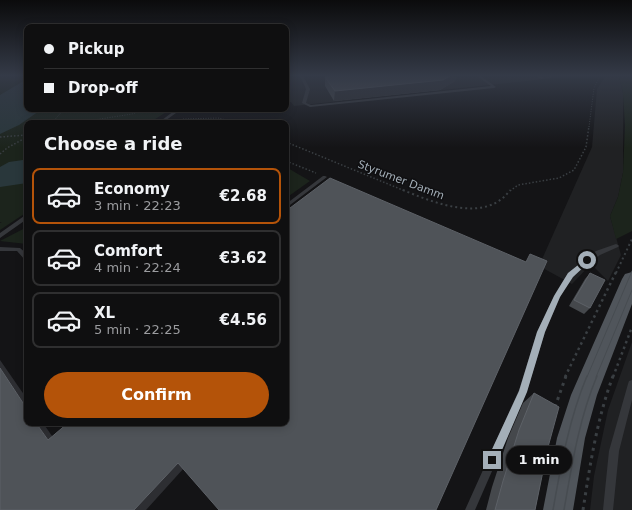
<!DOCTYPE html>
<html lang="en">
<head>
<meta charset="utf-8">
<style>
	:root { --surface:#0f0f10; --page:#181819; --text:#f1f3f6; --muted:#9b9c9f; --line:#2f2f30; --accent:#b45309 }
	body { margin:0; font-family:"DejaVu Sans",sans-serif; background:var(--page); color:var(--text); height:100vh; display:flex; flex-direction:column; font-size:15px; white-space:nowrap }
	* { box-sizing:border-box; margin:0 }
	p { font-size:13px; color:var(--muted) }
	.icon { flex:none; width:22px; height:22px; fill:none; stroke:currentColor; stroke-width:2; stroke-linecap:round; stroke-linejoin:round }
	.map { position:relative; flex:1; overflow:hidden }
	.sheet { position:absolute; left:24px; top:120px; width:265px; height:306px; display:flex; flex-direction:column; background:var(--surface); border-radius:8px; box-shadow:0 2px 10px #0003,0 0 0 1px var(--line) }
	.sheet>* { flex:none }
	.hud { position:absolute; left:24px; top:24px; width:265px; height:88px; border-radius:8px; box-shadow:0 2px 10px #0003,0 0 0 1px var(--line); display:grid; align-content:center; height:88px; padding:0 20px; background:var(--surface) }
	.end { position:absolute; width:18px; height:18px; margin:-9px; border:5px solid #a4afb8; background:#111; box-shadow:0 0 0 2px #111 }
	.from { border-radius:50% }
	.bubble { position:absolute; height:28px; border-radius:14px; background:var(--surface); box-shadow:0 2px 10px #0003,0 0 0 1px var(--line); font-size:13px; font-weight:700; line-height:28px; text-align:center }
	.hud b { display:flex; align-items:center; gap:14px; height:38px; font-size:15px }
	.hud b+b { border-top:1px solid var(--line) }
	.hud i { width:10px; height:10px; background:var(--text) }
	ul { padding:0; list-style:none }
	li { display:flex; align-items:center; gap:12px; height:56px; margin:0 8px 6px; padding:0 12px; border:2px solid var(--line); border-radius:8px }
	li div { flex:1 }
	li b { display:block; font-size:15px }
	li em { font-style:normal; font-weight:700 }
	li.active { border-color:var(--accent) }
	li>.icon { width:36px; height:36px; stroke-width:1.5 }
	h2 { padding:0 20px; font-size:18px; line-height:48px }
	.cta { display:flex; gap:8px; margin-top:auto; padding:8px 20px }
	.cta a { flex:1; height:46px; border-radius:24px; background:var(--accent); color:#fff; font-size:16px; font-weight:700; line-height:46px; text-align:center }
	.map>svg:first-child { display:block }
	.built { fill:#202123 }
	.green { fill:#1c241c }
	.water { fill:#29373b }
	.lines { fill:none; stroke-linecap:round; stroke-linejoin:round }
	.path-far4 { stroke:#3a3f43; stroke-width:1; stroke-dasharray:1 1.5; stroke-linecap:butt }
	.path-far3 { stroke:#3a3f43; stroke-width:1.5; stroke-dasharray:1.5 2; stroke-linecap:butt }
	.path-far2 { stroke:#3a3f43; stroke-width:2; stroke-dasharray:2 3; stroke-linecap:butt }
	.path-far1 { stroke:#3a3f43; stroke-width:2.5; stroke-dasharray:2.5 3.5; stroke-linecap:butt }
	.path { stroke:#3a3f43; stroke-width:3; stroke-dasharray:3 4.5; stroke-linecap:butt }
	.service { fill:#35373b; fill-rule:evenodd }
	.primary { fill:#50555b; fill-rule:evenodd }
	.tram-far1 { stroke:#474c51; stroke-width:1 }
	.tram { stroke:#474c51; stroke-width:1.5 }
	.path-bridge { stroke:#3a3f43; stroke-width:1; stroke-dasharray:1 1.5; stroke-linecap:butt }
	.wall { fill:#45484c }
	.shaded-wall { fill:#2d2e32 }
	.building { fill:#4f5358; stroke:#5d6167 }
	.route { fill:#a4afb8 }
	.labels { text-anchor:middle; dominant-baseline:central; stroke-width:3; stroke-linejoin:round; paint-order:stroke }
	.far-street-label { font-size:11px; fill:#a4afb8; stroke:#0f0f11 }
</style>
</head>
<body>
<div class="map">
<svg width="632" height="510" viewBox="0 0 632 510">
	<rect width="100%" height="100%" fill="#141416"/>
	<!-- built -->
	<path class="built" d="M286 77H563L294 106 291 102H286Z
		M605 77H619L623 93V173L618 197 610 216 621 255 608 281 591 264 572 284 539 266 592 147 597 89Z
		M632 342V510H590L594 476 608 410Z"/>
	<!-- green -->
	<path class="green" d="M0 77H27V109H171L149 123H27V212L0 230V223L2 222H0Z
		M619 77H632V231L616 239 610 216 618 197 623 173 625 125 623 93Z
		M286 167 310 181 286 198Z
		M27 227V244L0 241Z"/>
	<!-- water -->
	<path class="water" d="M27 79V109H42L19 125 0 134V95Z
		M23 160 27 161V183L0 187V167L9 162Z"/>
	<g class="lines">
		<!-- path-far4 -->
		<path class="path-far4" d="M183 119 218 118 239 123
			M52 123 64 109
			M75 123 132 114 147 109
			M139 123 153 121
			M589 127 594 88 600 76"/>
		<!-- path-far3 -->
		<path class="path-far3" d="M0 137 27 135
			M286 142 405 191
			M0 154 7 148 27 137
			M286 161 316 173
			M510 191 518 185 559 178 574 170 586 147 589 126"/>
		<!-- path-far2 -->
		<path class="path-far2" d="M403 190C434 203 486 224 510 190
			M616 273 632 239"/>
		<!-- path-far1 -->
		<path class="path-far1" d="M565 377 616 272
			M613 377 632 327"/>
		<!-- path -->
		<path class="path" d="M555 407 566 376
			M583 510C590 465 597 419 613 376"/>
		<!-- service -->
		<path class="service" d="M300 76H303L310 89 306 103 311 105 491 86 477 76H481L496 87 494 88 310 107 302 103 306 89Z
			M537 76H541L544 78 542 79Z
			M194 109H207L205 110 176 113 162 123H158L174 111Z
			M323 176H325L327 177 286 208V204Z
			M27 214V219L0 238V233Z
			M616 244 618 245 619 246 618 247 600 255 572 277 560 297 545 332 527 391 475 510H465L519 390 537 332 555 294 568 273 596 251Z
			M0 247 20 248 27 254V260H25L17 251H0Z
			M632 380V400L619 451 613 510H603L609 451 628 384 629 381Z"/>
		<!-- primary -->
		<path class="primary" d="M632 272V304L597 395 585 438 573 510H543L557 438 571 395 622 279 625 274Z"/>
		<!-- tram-far1 -->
		<path class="tram-far1" d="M587 377 632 271
			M596 377 632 290"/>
		<!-- tram -->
		<path class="tram" d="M553 510C561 465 569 419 587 376
			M564 510C572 464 579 419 597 376"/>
		<!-- path-bridge -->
		<path class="path-bridge" d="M150 122 166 121"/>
	</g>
	<!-- wall -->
	<path class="wall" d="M331 76H456L455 81 440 90 334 101 325 86V77Z
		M590 273V308L584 314 569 306 585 279Z
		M534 393 548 447 535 510H486L492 487 508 438 523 403Z"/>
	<!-- shaded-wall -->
	<path class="shaded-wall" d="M450 76H456L455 81 440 90 334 101 335 91Z
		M548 76H555L547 78Z
		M0 360 27 399V409L0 368Z
		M36 423H43L59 446 48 440Z
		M178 463 184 468 146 510H134Z"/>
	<!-- building -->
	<path class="building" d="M331 76H450L443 80 335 91 325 77Z
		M330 178 526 262 530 254 547 261 436 510H219L178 463 134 510H0V368L27 409V423H36L48 440 68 423H286V211Z
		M590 273 605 280 590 308 574 300Z
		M534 393 559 407 548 447 535 510H495L503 481 519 430Z"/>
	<!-- sky -->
	<linearGradient id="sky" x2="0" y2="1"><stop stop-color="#0b0b0c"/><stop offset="0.51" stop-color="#343a47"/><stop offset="1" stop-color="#343a47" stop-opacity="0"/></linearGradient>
	<rect width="632" height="148" fill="url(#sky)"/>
	<!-- route -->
	<path class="route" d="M587 258 590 260 589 262 573 277 560 297 545 332 527 392 496 464 492 465 489 464 487 460 519 391 537 332 554 296 568 273Z"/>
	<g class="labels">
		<!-- far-street labels -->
		<g class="far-street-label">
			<text transform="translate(401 180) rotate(21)">Styrumer Damm</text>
		</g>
	</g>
</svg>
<i class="end from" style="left:587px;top:260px"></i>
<i class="end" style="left:492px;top:460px"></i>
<div class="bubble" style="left:506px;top:446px;width:66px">1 min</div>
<div class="hud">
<b><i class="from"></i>Pickup</b>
<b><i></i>Drop-off</b>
</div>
<section class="sheet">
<h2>Choose a ride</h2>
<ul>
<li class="active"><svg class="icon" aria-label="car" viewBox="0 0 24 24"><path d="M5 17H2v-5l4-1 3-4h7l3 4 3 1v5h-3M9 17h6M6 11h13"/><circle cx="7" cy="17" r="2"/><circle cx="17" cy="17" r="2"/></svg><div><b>Economy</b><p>3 min · 22:23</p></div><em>€2.68</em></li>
<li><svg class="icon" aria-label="car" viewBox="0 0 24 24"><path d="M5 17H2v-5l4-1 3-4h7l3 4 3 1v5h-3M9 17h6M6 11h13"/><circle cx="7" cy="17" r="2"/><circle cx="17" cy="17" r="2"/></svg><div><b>Comfort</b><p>4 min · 22:24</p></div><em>€3.62</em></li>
<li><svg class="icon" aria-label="car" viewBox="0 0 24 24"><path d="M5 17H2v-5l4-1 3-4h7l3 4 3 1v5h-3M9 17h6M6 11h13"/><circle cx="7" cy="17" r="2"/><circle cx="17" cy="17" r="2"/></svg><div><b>XL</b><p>5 min · 22:25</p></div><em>€4.56</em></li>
</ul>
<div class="cta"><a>Confirm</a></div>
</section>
</div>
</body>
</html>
